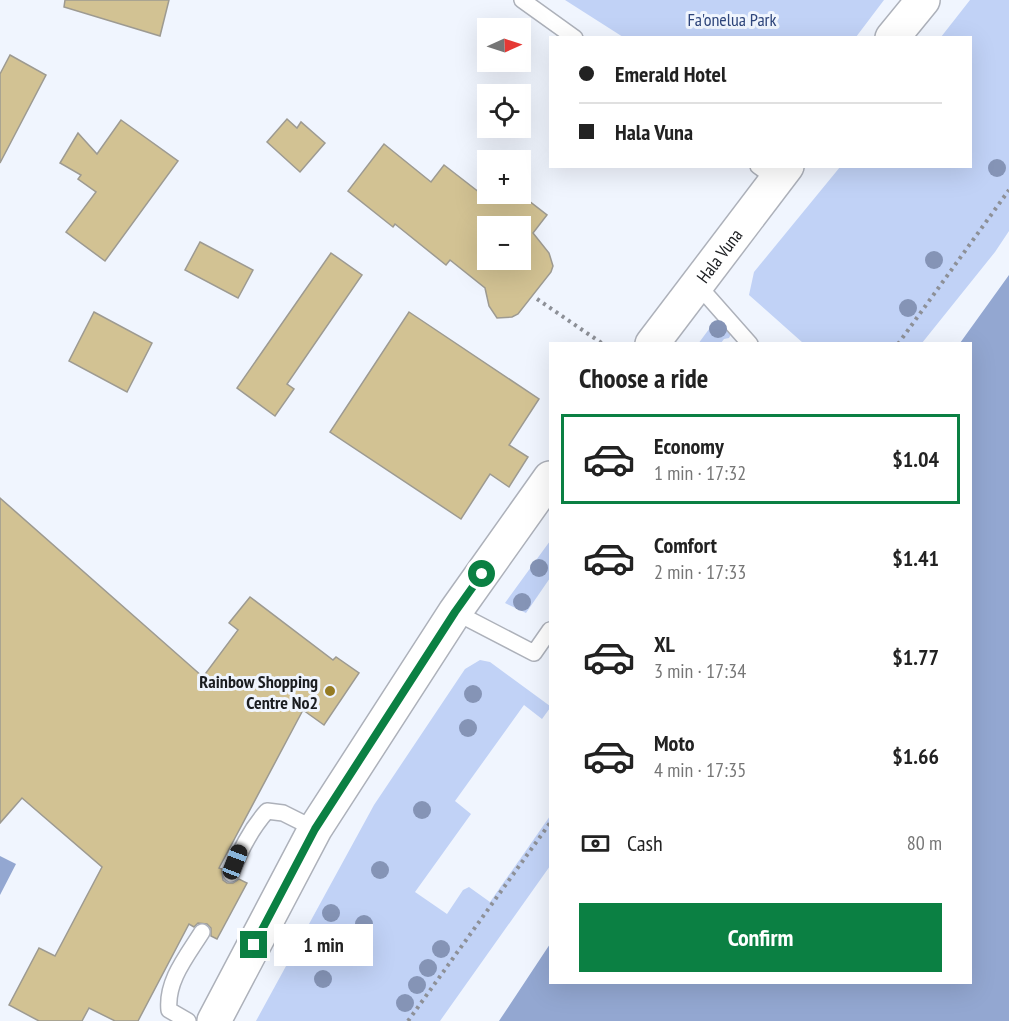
<!DOCTYPE html>
<html lang="en">
<head>
<meta charset="utf-8">
<style>
	:root { --surface:#fff; --page:#f2f2f2; --text:#222; --muted:#767676; --line:#e0e0e0; --accent:#0b8043 }
	body { margin:0; font-family:"PT Sans Narrow",sans-serif; background:var(--page); color:var(--text); height:100vh; display:flex; flex-direction:column; font-size:22px; white-space:nowrap }
	* { box-sizing:border-box; margin:0 }
	p { font-size:20px; color:var(--muted) }
	.icon { flex:none; width:33px; height:33px; fill:none; stroke:currentColor; stroke-width:2; stroke-linecap:round; stroke-linejoin:round }
	.map { position:relative; flex:1; overflow:hidden }
	.panel { position:absolute; left:549px; top:342px; width:423px; height:642px; display:flex; flex-direction:column; background:var(--surface); border-radius:0px; box-shadow:0 6px 24px #0002 }
	.panel>* { flex:none }
	.guide { position:absolute; left:549px; top:36px; width:423px; height:132px; border-radius:0px; box-shadow:0 6px 24px #0002; display:grid; align-content:center; height:132px; padding:0 30px; background:var(--surface) }
	.needle { width:39px; rotate:87deg }
	.buttons { position:absolute; left:477px; top:18px; display:grid; gap:12px }
	.buttons a { display:grid; place-items:center; width:54px; height:54px; border-radius:0px; background:var(--surface); box-shadow:0 6px 24px #0002; font-size:30px }
	.end { position:absolute; width:27px; height:27px; margin:-14px; border:8px solid #0b8043; background:#fff; box-shadow:0 0 0 3px #fff }
	.from { border-radius:50% }
	.bubble { position:absolute; height:42px; border-radius:0px; background:var(--surface); box-shadow:0 6px 24px #0002; font-size:20px; font-weight:800; line-height:42px; text-align:center }
	.car { position:absolute; width:18px; height:36px; margin:-18px -9px; border-radius:8px; box-shadow:0 0 4px 2px #0007; background:linear-gradient(#222 24%,#8ab4d8 0 40%,#222 0 76%,#8ab4d8 0 86%,#222 0) }
	.guide b { display:flex; align-items:center; gap:21px; height:57px; font-size:22px }
	.guide b+b { border-top:2px solid var(--line) }
	.guide i { width:15px; height:15px; background:var(--text) }
	ul { padding:0; list-style:none }
	li { display:flex; align-items:center; gap:18px; height:90px; margin:0 12px 9px; padding:0 18px; border:3px solid transparent; border-radius:0px }
	li div { flex:1 }
	li b { display:block; font-size:22px }
	li em { font-style:normal; font-weight:800 }
	li.current { border-color:var(--accent) }
	li>.icon { width:54px; height:54px; stroke-width:1.5 }
	h2 { padding:0 30px; font-size:27px; line-height:72px }
	.pay { display:flex; align-items:center; gap:15px; height:66px; padding:0 30px; font-size:22px }
	.pay p { margin-inline-start:auto }
	.primary-button { display:flex; gap:12px; margin-top:auto; padding:12px 30px }
	.primary-button a { flex:1; height:69px; border-radius:0px; background:var(--accent); color:#fff; font-size:24px; font-weight:800; line-height:69px; text-align:center }
	.map>svg:first-child { display:block }
	.green { fill:#c1d2f6 }
	.water { fill:#93a7d1 }
	.building { fill:#d2c293; stroke:#9d9a91; stroke-width:1.5; fill-rule:evenodd }
	.lines { fill:none; stroke-linecap:round; stroke-linejoin:round }
	.service-casing { stroke:#adb1ba; stroke-width:18 }
	.secondary-casing { stroke:#adb1ba; stroke-width:36 }
	.path { stroke:#8d9097; stroke-width:4; stroke-dasharray:3 4.5; stroke-linecap:butt }
	.service { stroke:#fff; stroke-width:15 }
	.secondary { stroke:#fff; stroke-width:33 }
	.tree { fill:#8594b6 }
	.route { stroke:#0b8043; stroke-width:8 }
	.poi-dot { fill:#957b23; stroke:#f0f5fe; stroke-width:2 }
	.labels { text-anchor:middle; dominant-baseline:central; stroke-width:6; stroke-linejoin:round; paint-order:stroke }
	.park-label { font-size:18px; fill:#2e457b; stroke:#f0f5fe }
	.street-label { font-size:18px; fill:#1b1d20; stroke:#f0f5fe }
	.poi-label { font-size:18px; font-weight:bold; fill:#1b1d20; stroke:#f0f5fe; text-anchor:end }
</style>
</head>
<body>
<div class="map">
<svg width="1009" height="1021" viewBox="0 0 1009 1021">
	<rect width="100%" height="100%" fill="#f0f5fe"/>
	<!-- green -->
	<path class="green" d="M565 0H884L856 37H623Z
		M970 0H1009V231L995 252 922 343H803L749 295 754 272 840 167 970 166V38L941 37Z
		M715 321 726 322 732 332 729 338 724 339 721 343 698 344Z
		M550 541V578L526 613 505 603Z
		M480 660 490 662 550 706V708L542 719 524 705 455 801 471 814 415 892 447 914 463 890 469 887 490 902 550 816V866L440 1021H256L374 805 465 669Z"/>
	<!-- water -->
	<path class="water" d="M1009 275V1021H499L550 944V982H970V344L960 343Z
		M0 856 16 864 0 895Z"/>
	<!-- building -->
	<path class="building" d="M65 0H169L160 36 64 7Z
		M10 55 46 75 0 163V74Z
		M287 119 297 128 301 122 325 143 300 172 267 142Z
		M121 120 178 161 105 261 66 232 96 192 78 179 81 175 60 163 78 133 97 154Z
		M384 144 431 182 444 165 484 196 486 194H520L547 215 533 233 549 253 553 266 551 272 518 314 512 317 497 318 489 306 485 288 450 260 446 265 395 224 393 227 348 191ZM488 226H520V260H488Z
		M200 242 253 270 238 298 185 270Z
		M331 253 362 275 287 384 294 389 275 416 237 388Z
		M94 312 152 343 127 392 69 361Z
		M409 312 539 399 509 445 528 457 509 487 490 474 461 519 330 432Z
		M0 498 203 677 238 630 229 623 250 597 333 660 336 657 359 673 324 725 303 710 219 868 222 869 223 880 227 883H233L239 879 247 883 217 939 211 936V928L207 924 198 923 194 927 189 924 138 1021H115L89 1008 82 1021H39L9 1005 39 948 55 956 102 867 22 798 0 823Z"/>
	<g class="lines">
		<defs>
			<path id="service" d="M522 0 575 38
				M758 166 776 179
				M697 284 750 344
				M455 612 534 653 550 630
				M231 874C240 850 250 830 267 811L283 813 315 829
				M188 1021 169 1010C166 981 187 956 202 932"/>
			<g id="secondary">
				<path d="M892 38 923 0"/>
				<path id="s1" d="M652 344 787 166"/>
				<path d="M214 1021 315 829 455 612 550 478"/>
			</g>
		</defs>
		<!-- service casing -->
		<use href="#service" class="service-casing"/>
		<!-- secondary casing -->
		<use href="#secondary" class="secondary-casing"/>
		<!-- path -->
		<path class="path" d="M537 299 603 344
			M898 344 1009 190
			M408 1021 550 823"/>
		<!-- service -->
		<use href="#service" class="service"/>
		<!-- secondary -->
		<use href="#secondary" class="secondary"/>
	</g>
	<!-- trees -->
	<g class="tree">
		<circle cx="997" cy="168" r="9"/>
		<circle cx="934" cy="260" r="9"/>
		<circle cx="908" cy="308" r="9"/>
		<circle cx="718" cy="329" r="9"/>
		<circle cx="539" cy="568" r="9"/>
		<circle cx="522" cy="602" r="9"/>
		<circle cx="473" cy="694" r="9"/>
		<circle cx="468" cy="728" r="9"/>
		<circle cx="422" cy="810" r="9"/>
		<circle cx="380" cy="870" r="9"/>
		<circle cx="331" cy="913" r="9"/>
		<circle cx="364" cy="924" r="9"/>
		<circle cx="441" cy="949" r="9"/>
		<circle cx="428" cy="968" r="9"/>
		<circle cx="323" cy="979" r="9"/>
		<circle cx="417" cy="985" r="9"/>
		<circle cx="405" cy="1003" r="9"/>
	</g>
	<g class="lines">
		<!-- route -->
		<path class="route" d="M254 945 315 829 455 612 482 574"/>
	</g>
	<!-- markers -->
	<circle class="poi-dot" cx="330" cy="691" r="6"/>
	<g class="labels">
		<!-- park labels -->
		<g class="park-label">
			<text x="732" y="19">Fa'onelua Park</text>
		</g>
		<!-- street labels -->
		<g class="street-label">
			<text stroke="none"><textPath href="#s1" startOffset="111">Hala Vuna</textPath></text>
		</g>
		<!-- poi labels -->
		<g class="poi-label">
			<text x="318" y="681">Rainbow Shopping<tspan x="318" dy="21">Centre No2</tspan></text>
		</g>
	</g>
</svg>
<div class="buttons">
<a><svg class="needle" viewBox="-14 -14 28 28"><path d="M0-13l5 13h-10z" fill="#e53935"/><path d="M0 13l5-13h-10z" fill="#767676"/></svg></a>
<a><svg class="icon" aria-label="locate" viewBox="0 0 24 24"><circle cx="12" cy="12" r="6"/><path d="M12 2v4M12 18v4M2 12h4M18 12h4"/></svg></a>
<a>+</a>
<a>−</a>
</div>
<i class="end from" style="left:482px;top:574px"></i>
<i class="end" style="left:254px;top:945px"></i>
<div class="bubble" style="left:274px;top:924px;width:99px">1 min</div>
<i class="car" style="left:235px;top:862px;rotate:21deg"></i>
<div class="guide">
<b><i class="from"></i>Emerald Hotel</b>
<b><i></i>Hala Vuna</b>
</div>
<section class="panel">
<h2>Choose a ride</h2>
<ul>
<li class="current"><svg class="icon" aria-label="car" viewBox="0 0 24 24"><path d="M5 17H2v-5l4-1 3-4h7l3 4 3 1v5h-3M9 17h6M6 11h13"/><circle cx="7" cy="17" r="2"/><circle cx="17" cy="17" r="2"/></svg><div><b>Economy</b><p>1 min · 17:32</p></div><em>$1.04</em></li>
<li><svg class="icon" aria-label="car" viewBox="0 0 24 24"><path d="M5 17H2v-5l4-1 3-4h7l3 4 3 1v5h-3M9 17h6M6 11h13"/><circle cx="7" cy="17" r="2"/><circle cx="17" cy="17" r="2"/></svg><div><b>Comfort</b><p>2 min · 17:33</p></div><em>$1.41</em></li>
<li><svg class="icon" aria-label="car" viewBox="0 0 24 24"><path d="M5 17H2v-5l4-1 3-4h7l3 4 3 1v5h-3M9 17h6M6 11h13"/><circle cx="7" cy="17" r="2"/><circle cx="17" cy="17" r="2"/></svg><div><b>XL</b><p>3 min · 17:34</p></div><em>$1.77</em></li>
<li><svg class="icon" aria-label="car" viewBox="0 0 24 24"><path d="M5 17H2v-5l4-1 3-4h7l3 4 3 1v5h-3M9 17h6M6 11h13"/><circle cx="7" cy="17" r="2"/><circle cx="17" cy="17" r="2"/></svg><div><b>Moto</b><p>4 min · 17:35</p></div><em>$1.66</em></li>
</ul>
<div class="pay"><svg class="icon" aria-label="cash" viewBox="0 0 24 24"><path d="M3 7h18v10H3z"/><circle cx="12" cy="12" r="2"/></svg>Cash<p>80 m</p></div>
<div class="primary-button"><a>Confirm</a></div>
</section>
</div>
</body>
</html>
